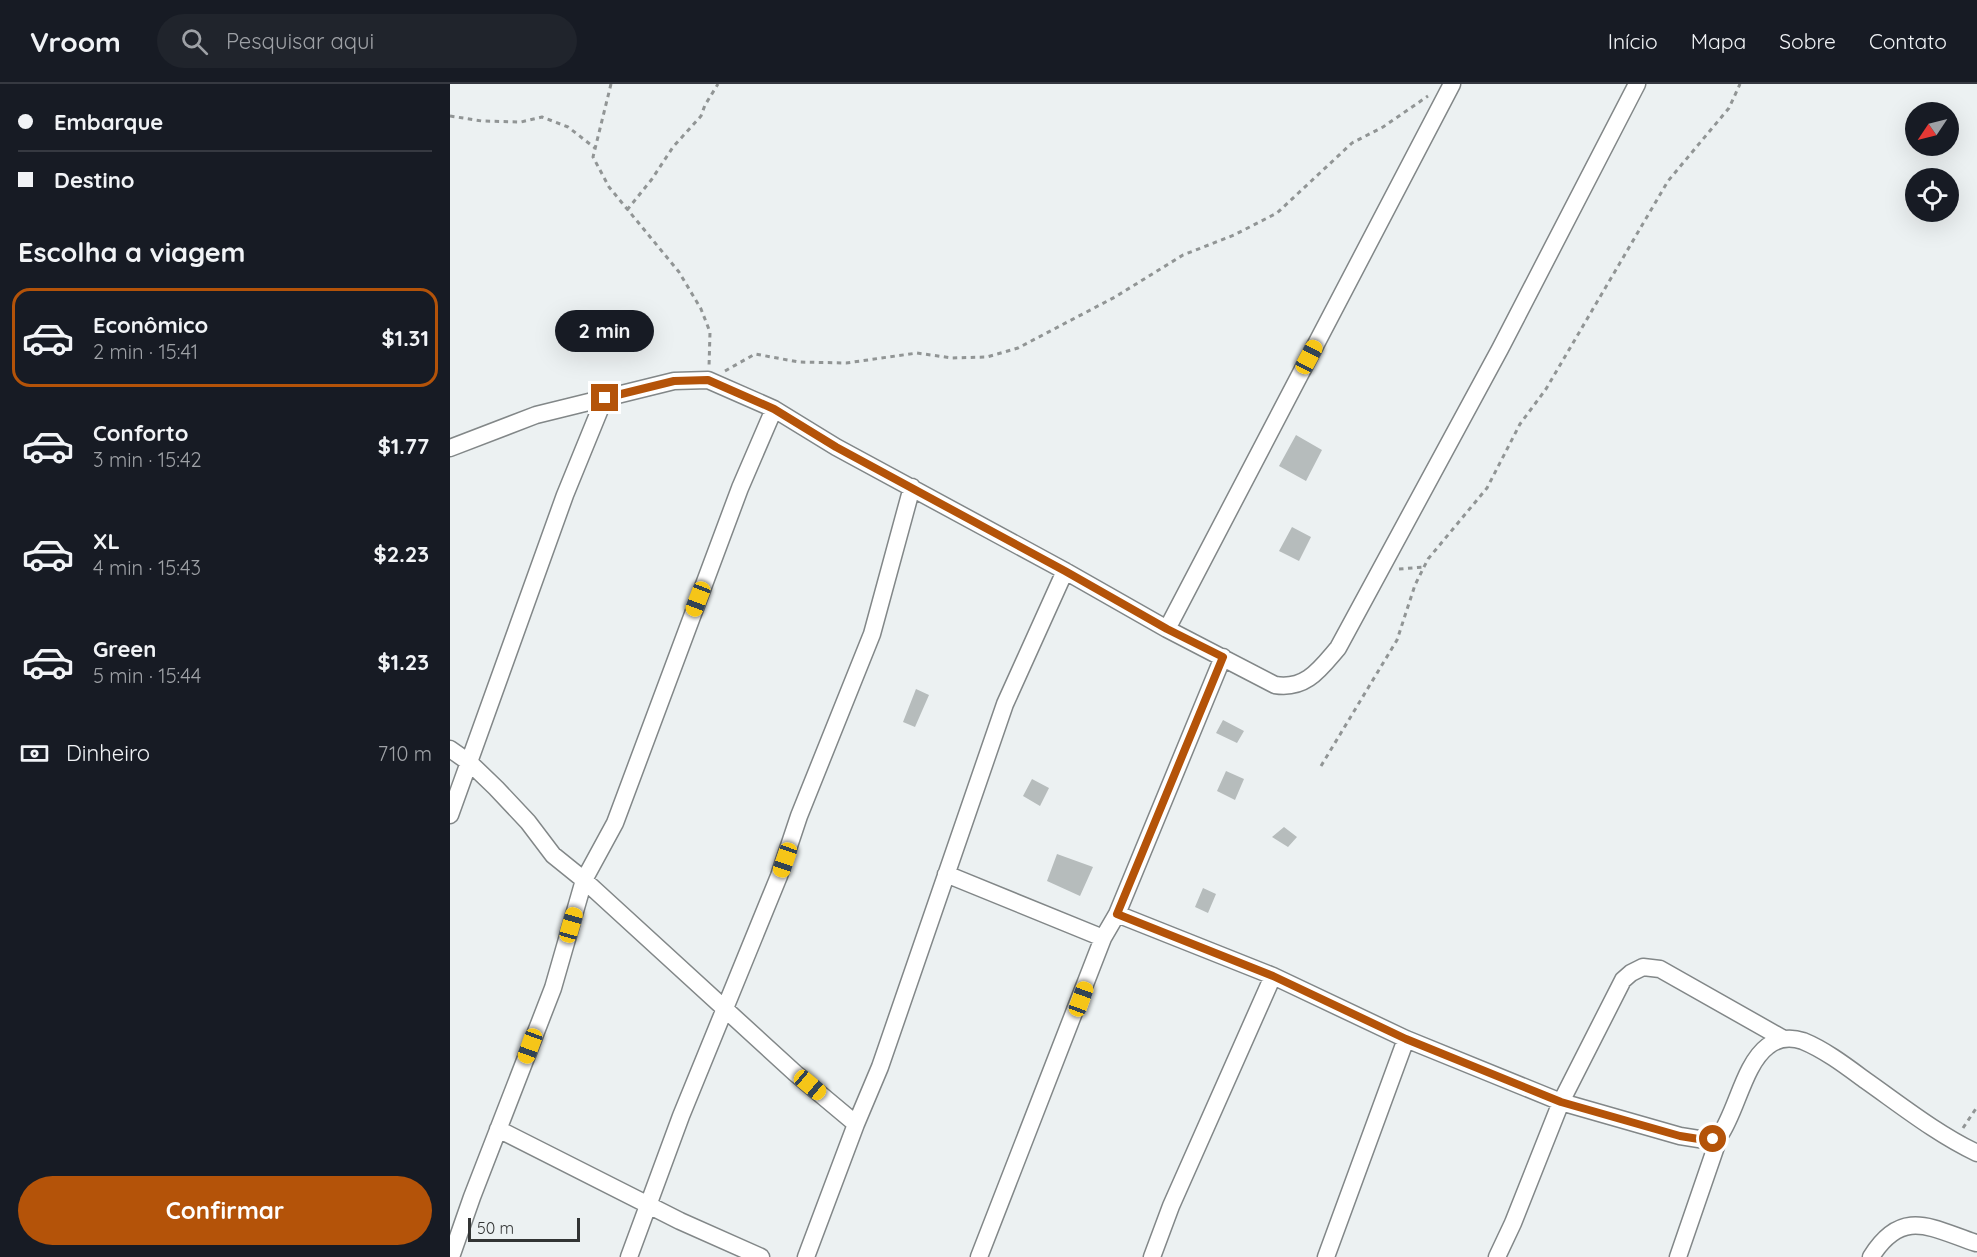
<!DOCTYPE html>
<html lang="pt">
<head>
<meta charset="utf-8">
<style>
	:root { --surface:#171b24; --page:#20242c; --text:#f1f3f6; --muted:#9ea1a6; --line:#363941; --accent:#b45309 }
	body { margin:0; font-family:Quicksand,sans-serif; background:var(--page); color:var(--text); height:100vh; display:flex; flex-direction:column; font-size:22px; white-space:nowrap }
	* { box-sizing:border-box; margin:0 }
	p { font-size:20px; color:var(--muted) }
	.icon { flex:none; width:33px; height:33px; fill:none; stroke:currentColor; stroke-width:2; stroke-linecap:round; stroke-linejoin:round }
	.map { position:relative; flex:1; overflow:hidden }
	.drawer { display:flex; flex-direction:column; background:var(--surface); width:450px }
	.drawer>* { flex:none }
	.guide { display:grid; align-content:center; height:132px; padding:0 18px; background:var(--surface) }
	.needle { width:39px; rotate:235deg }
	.controls { position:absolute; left:1455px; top:18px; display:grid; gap:12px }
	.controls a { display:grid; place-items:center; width:54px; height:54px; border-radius:50%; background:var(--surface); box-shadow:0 6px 24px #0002; font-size:30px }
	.scale { position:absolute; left:18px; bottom:15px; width:112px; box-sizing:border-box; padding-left:6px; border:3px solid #323434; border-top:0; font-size:16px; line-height:21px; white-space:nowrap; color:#323434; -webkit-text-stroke:4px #ecf1f2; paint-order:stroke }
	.end { position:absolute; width:27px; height:27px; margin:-14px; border:8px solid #b45309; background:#fff; box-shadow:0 0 0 3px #fff }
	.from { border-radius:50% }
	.bubble { position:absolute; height:42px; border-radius:21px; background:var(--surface); box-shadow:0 6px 24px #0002; font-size:20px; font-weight:700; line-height:42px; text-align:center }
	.car { position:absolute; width:18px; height:36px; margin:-18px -9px; border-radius:8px; box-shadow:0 0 4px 2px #0007; background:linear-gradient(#f5c518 24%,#345 0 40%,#f5c518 0 76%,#345 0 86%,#f5c518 0) }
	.guide b { display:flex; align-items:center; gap:21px; height:57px; font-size:22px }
	.guide b+b { border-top:2px solid var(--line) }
	.guide i { width:15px; height:15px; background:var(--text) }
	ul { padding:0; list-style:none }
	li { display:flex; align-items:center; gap:18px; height:99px; margin:0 12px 9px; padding:0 6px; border:3px solid transparent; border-radius:18px }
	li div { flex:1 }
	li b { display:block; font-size:22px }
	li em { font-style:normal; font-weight:700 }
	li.on { border-color:var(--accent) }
	li>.icon { width:54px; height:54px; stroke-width:1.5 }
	h2 { padding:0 18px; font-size:27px; line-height:72px }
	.pay { display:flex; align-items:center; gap:15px; height:66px; padding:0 18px; font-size:22px }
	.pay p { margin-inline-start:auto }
	.cta { display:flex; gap:12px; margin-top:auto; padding:12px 18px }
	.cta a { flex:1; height:69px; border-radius:36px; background:var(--accent); color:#fff; font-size:24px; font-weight:700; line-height:69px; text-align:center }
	header { display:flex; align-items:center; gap:36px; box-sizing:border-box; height:84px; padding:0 30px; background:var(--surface); border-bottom:2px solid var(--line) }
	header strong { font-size:28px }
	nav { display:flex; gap:33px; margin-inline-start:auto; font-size:21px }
	.search { width:420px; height:54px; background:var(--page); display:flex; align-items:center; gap:15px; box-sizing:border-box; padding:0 21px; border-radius:33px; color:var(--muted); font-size:22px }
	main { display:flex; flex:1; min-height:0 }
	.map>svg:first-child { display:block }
	.building { fill:#b6bcbc }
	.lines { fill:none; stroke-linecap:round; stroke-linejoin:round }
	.minor-casing { stroke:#828788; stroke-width:19 }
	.path { stroke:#919595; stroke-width:3; stroke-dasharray:4.5 4.5; stroke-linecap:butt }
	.minor { stroke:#fff; stroke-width:16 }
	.route { stroke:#b45309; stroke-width:8 }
</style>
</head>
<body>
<header>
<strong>Vroom</strong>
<div class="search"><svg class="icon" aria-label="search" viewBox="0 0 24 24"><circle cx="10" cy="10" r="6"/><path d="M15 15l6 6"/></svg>Pesquisar aqui</div>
<nav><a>Início</a><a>Mapa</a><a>Sobre</a><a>Contato</a></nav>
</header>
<main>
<section class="drawer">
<div class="guide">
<b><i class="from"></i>Embarque</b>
<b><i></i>Destino</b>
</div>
<h2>Escolha a viagem</h2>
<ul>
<li class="on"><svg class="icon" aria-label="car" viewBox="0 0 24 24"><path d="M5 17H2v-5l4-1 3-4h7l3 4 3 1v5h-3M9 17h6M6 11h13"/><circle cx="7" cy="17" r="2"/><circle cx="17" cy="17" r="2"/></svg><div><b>Econômico</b><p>2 min · 15:41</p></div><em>$1.31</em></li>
<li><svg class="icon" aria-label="car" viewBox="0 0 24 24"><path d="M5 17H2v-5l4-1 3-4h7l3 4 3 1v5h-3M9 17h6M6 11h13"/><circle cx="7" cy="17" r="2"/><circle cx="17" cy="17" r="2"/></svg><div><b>Conforto</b><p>3 min · 15:42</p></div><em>$1.77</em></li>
<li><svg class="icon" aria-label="car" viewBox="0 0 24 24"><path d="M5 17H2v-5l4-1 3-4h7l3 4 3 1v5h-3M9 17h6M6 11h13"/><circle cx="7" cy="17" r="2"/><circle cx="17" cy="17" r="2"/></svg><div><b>XL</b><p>4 min · 15:43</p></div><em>$2.23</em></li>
<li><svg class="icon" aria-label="car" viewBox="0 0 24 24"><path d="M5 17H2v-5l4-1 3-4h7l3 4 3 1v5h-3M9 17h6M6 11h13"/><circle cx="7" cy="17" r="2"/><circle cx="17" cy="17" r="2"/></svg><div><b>Green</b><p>5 min · 15:44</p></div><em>$1.23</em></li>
</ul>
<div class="pay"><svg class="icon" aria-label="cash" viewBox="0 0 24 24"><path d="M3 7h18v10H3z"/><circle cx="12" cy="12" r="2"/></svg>Dinheiro<p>710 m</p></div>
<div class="cta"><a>Confirmar</a></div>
</section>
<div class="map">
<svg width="1527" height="1173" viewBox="0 0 1527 1173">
	<rect width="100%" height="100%" fill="#ecf1f2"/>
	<!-- building -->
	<path class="building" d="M846 351 872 366 856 397 829 382Z
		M842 443 861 453 849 477 829 467Z
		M466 605 479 611 465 643 453 638Z
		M773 636 794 647 787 659 766 649Z
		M776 687 794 695 785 716 767 707Z
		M582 695 599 704 590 722 573 712Z
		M834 743 847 753 838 763 822 753Z
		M607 770 643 783 630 812 597 797Z
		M753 804 766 810 758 829 745 823Z"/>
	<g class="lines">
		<defs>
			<path id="minor" d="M0 364 86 331 224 297 258 296 324 325 386 363 615 487 717 545 825 601C856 606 870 585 888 564L1050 265 1187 0
				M717 545 1002 0
				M0 665 20 679 46 704 78 738 103 771 134 796 345 989 406 1040
				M0 731 115 411 155 313
				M496 790 653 854
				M667 830 823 892 956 955 1111 1018 1230 1052 1255 1056 1270 1051
				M48 1045 230 1137 311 1173
				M1 1173 22 1113 103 904 134 796 165 739 290 404 324 325
				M179 1173 231 1032 329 792 349 732 422 550 462 403
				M356 1173 406 1040 430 983 555 620 615 487
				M529 1173 653 854 667 830 773 573
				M702 1173 721 1122 823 892
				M876 1173 956 955
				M1047 1173 1063 1139 1111 1018 1173 896 1181 889 1193 883 1210 885 1332 954
				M1228 1173 1270 1051C1287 1026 1294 980 1318 962 1328 954 1341 953 1353 957 1375 966 1396 982 1415 996 1452 1022 1487 1050 1527 1069
				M1421 1173C1452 1123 1481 1144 1526 1159"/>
		</defs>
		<!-- minor casing -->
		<use href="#minor" class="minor-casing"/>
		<!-- path -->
		<path class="path" d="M161 0 143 73 159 103 229 188 251 225 260 248 259 283
			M0 32 32 37 71 38 92 33 118 43 145 64
			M177 126 202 95 223 63 251 32 255 21 268 0
			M275 287 305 270 349 278 396 279 467 269 502 274 537 273 568 264 665 213 733 171 784 151 827 129 902 59 933 43 978 12
			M949 485 974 483
			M871 682 947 556 965 501 978 475 1037 404 1070 340 1096 305 1218 97 1279 24 1290 0
			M1513 1044 1527 1023"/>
		<!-- minor -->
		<use href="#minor" class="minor"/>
	</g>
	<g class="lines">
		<!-- route -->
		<path class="route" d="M155 314 224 297 258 296 324 325 386 363 615 487 717 545 773 573 667 830 823 892 956 955 1111 1018 1230 1052 1255 1056 1263 1055"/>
	</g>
</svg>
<div class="controls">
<a><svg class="needle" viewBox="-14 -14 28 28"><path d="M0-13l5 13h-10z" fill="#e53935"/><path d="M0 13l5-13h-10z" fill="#9ea1a6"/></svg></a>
<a><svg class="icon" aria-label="locate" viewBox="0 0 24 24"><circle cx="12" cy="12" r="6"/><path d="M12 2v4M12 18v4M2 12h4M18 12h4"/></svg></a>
</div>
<div class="scale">50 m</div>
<i class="end from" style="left:1263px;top:1055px"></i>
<i class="end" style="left:155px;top:314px"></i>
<div class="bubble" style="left:105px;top:226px;width:99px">2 min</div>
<i class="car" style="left:859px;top:273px;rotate:28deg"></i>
<i class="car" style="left:248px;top:515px;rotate:201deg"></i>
<i class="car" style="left:335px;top:776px;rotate:199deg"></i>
<i class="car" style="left:121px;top:841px;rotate:16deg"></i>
<i class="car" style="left:631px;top:915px;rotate:20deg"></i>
<i class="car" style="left:80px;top:962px;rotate:200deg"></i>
<i class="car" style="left:360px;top:1001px;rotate:130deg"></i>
</div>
</main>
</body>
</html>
